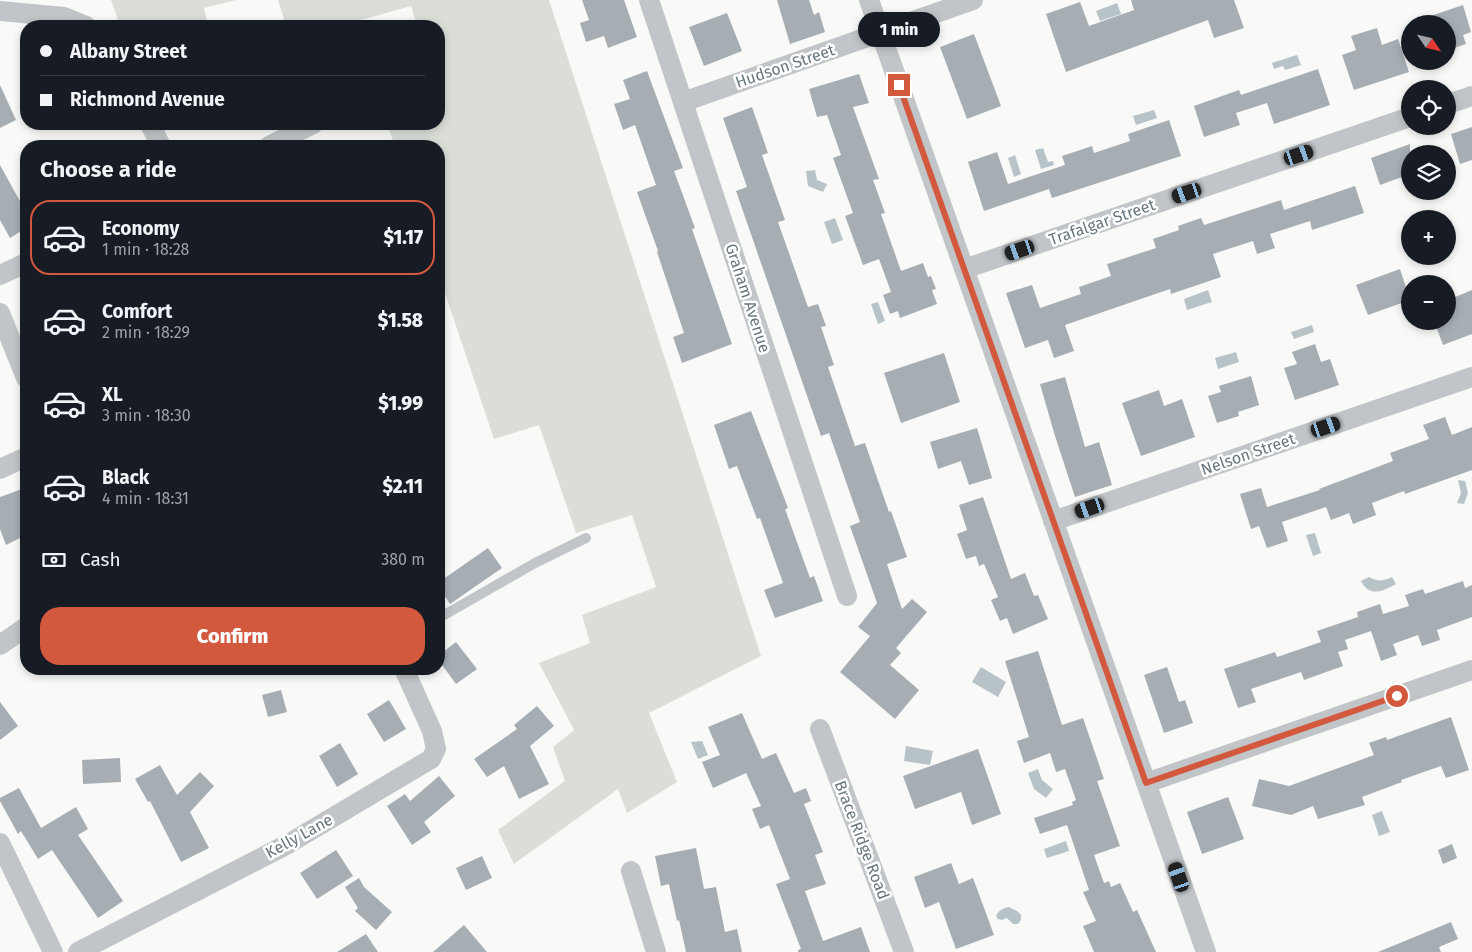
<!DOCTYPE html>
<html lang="en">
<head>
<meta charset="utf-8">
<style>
	:root { --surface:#171b24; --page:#242831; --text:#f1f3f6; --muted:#9ea1a6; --line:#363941; --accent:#d3593e }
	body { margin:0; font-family:"Fira Sans",sans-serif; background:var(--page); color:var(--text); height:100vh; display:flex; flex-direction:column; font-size:19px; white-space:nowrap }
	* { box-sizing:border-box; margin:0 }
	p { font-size:16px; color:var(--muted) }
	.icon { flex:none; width:28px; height:28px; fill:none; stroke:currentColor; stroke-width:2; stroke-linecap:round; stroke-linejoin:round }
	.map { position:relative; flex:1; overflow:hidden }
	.details { position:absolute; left:20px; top:140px; width:425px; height:535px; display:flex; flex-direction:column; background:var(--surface); border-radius:20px; box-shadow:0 2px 8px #0003 }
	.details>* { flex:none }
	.top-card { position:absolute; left:20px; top:20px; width:425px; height:110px; border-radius:20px; box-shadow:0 2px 8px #0003; display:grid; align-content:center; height:110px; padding:0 20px; background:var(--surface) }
	.needle { width:32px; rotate:125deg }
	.controls { position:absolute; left:1401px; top:15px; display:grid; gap:10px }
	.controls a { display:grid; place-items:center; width:55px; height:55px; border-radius:50%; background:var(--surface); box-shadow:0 2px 8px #0003; font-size:25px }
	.end { position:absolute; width:22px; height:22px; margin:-11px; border:6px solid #d3593e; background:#fff; box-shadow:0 0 0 2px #fff }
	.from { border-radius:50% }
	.bubble { position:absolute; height:35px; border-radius:18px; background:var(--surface); box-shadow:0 2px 8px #0003; font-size:16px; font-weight:800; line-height:35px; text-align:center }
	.car { position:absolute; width:15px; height:30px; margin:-15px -8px; border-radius:6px; box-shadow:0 0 4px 1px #0007; background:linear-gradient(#222 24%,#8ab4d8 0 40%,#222 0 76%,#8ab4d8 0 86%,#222 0) }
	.top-card b { display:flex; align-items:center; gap:18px; height:48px; font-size:19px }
	.top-card b+b { border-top:1px solid var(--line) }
	.top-card i { width:12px; height:12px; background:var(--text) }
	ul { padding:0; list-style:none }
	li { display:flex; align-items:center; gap:15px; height:75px; margin:0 10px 8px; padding:0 10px; border:2px solid transparent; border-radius:20px }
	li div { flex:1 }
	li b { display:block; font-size:19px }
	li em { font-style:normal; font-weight:800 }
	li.current { border-color:var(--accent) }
	li>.icon { width:45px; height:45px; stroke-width:1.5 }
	h2 { padding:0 20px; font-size:22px; line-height:60px }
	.pay { display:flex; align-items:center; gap:12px; height:55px; padding:0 20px; font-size:19px }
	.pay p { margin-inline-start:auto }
	.action { display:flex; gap:10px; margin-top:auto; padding:10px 20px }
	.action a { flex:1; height:58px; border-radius:20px; background:var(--accent); color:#fff; font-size:20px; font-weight:800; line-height:58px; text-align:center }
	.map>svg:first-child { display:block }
	.green { fill:#daded7 }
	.water { fill:#b8c3c7 }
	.building { fill:#a6aeb4 }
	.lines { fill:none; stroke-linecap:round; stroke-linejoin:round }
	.lane { stroke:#c1c5c8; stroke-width:10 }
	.street { stroke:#c1c5c8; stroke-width:20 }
	.route { stroke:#d3593e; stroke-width:6 }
	.labels { text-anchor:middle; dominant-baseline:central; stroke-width:5; stroke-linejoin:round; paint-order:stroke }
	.street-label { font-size:16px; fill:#66767f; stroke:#fff }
</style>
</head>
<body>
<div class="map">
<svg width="1472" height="952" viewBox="0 0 1472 952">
	<rect width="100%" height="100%" fill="#f9f9f8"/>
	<!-- green -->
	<path class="green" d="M111 0H236L204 8 208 26H140L139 25 119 23Z
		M278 0H549L761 656 649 713 677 782 627 813 618 789 514 864 498 830 565 781 553 747 574 730 539 663 590 643 582 615 656 587 632 515 576 533 539 425 494 439 439 275V146H395L387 124H439V26H417L411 6 340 26H286Z"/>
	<!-- water -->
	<path class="water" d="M1117 3 1121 14 1100 21 1096 11Z
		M1297 55 1301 65 1285 70 1283 66 1274 69 1272 63Z
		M1154 110 1157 118 1136 125 1133 116Z
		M1043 148 1048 162 1053 161 1054 165 1041 169 1035 150Z
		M1015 155 1021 174 1014 177 1008 158Z
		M815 170 817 180 827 184 823 192 808 186 806 171Z
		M835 218 843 240 832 244 824 222Z
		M1208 290 1212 302 1187 310 1184 299Z
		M878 302 885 321 878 324 871 304Z
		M1312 325 1314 332 1294 339 1291 332Z
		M1236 352 1239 362 1218 369 1215 358Z
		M1458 480 1465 481 1468 493 1464 504 1457 503 1461 493Z
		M1315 533 1321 553 1313 556 1306 535Z
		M1369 577C1377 582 1384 581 1392 577L1396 584C1383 591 1370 598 1361 581Z
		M981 667 1006 682 998 697 972 682Z
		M702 741 708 755 698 759 691 742Z
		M906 746 933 751 930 765 904 761Z
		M1038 769 1042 780 1053 789 1046 798 1034 789 1028 773Z
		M1382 811 1390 832 1379 836 1372 815Z
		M1066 841 1069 851 1047 858 1044 849Z
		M1009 907 1017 911 1021 915V920L1018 924H1013L1007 918 1002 920 998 919 996 916C999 910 1003 908 1009 907Z"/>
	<!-- building -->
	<path class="building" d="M582 0H624L637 37 608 48 604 36 586 42 580 23 589 20Z
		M777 0H809L814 15 819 12 825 32 790 44Z
		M1131 0H1234L1244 28 1214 38 1208 20 1066 72 1046 14 1080 2 1089 26 1134 10Z
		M1463 5 1471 32 1463 35 1466 44 1448 50V24H1416V21Z
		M727 13 742 51 704 66 689 27Z
		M1377 28 1382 45 1398 39 1409 72 1354 90 1342 55 1356 50 1351 36Z
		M974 34 1001 106 967 119 940 47Z
		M1318 69 1330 105 1274 124 1267 103 1236 113 1240 125 1204 137 1194 106 1239 90 1241 95Z
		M647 71 683 168 674 171 695 228 692 229 732 344 682 363 673 337 684 333 657 252 658 251 637 192 656 185 635 125 623 130 614 104 630 99 623 80Z
		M859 74 869 103 853 107 879 179 873 180 885 213 881 214 901 271 923 263 928 277 931 276 936 289 932 290 937 304 900 318 898 311 890 314 883 295 891 292 879 259 863 265 845 216 853 213 833 158 841 155 827 115 817 117 809 89Z
		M0 85 16 120 0 128Z
		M752 107 768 153 762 155 785 220 778 222 808 307 818 304 826 326 821 327 834 365 828 367 855 446 865 443 889 512 891 511 907 557 887 564 902 609 912 599 927 612 896 648 901 653 890 665 919 690 895 719 840 672 870 636 858 627 877 603 850 526 860 522 829 433 821 436 736 191 747 187 723 118Z
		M1169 120 1181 156 1052 198 1049 189 984 211 968 162 997 152 1008 184 1065 165 1062 156 1092 146 1094 153 1130 141 1128 134Z
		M1472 127V160L1460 164 1451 134Z
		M1410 144V174L1380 185 1371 158Z
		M0 165 26 212V228L10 238 0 220Z
		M1355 186 1364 213 1312 230 1310 221 1270 234 1275 248 1257 254 1253 241 1213 254 1221 277 1171 294 1170 289 1065 325 1074 351 1054 358 1048 340 1025 348 1006 293 1032 285 1040 308 1081 294 1079 287 1111 276 1107 264 1156 248 1153 239 1179 230 1178 226 1201 218 1204 225 1281 200 1284 210Z
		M1400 269 1410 300 1368 315 1356 285Z
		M1472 290V334L1443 345 1434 321H1448V300Z
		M1315 344 1321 362 1330 359 1339 385 1295 400 1284 368 1297 364 1292 352Z
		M944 353 960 402 901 423 884 373Z
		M1251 376 1259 405 1238 412 1239 416 1217 423 1208 396 1221 392 1219 386Z
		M1065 377 1085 447 1099 442 1112 485 1075 497 1055 436 1040 384Z
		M1159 390 1164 406 1182 399 1195 437 1141 456 1122 403Z
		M751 411 788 508 785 509 810 578 814 576 823 601 775 618 764 590 783 583 760 518 757 519 737 466 729 469 714 425Z
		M1445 417 1452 435 1472 427V470L1405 494 1404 491 1372 503 1376 515 1353 524 1349 513 1331 520 1326 507 1282 522 1288 541 1267 548 1259 526 1251 529 1240 494 1261 488 1267 507 1320 490 1319 489 1393 461 1390 453 1429 439 1423 425Z
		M977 428 992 478 969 485 961 461 938 469 930 442Z
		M22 489 26 505V535L6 545 0 529V497Z
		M983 497 1011 579 1025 573 1034 596 1038 595 1048 619 1013 634 1007 618 1000 621 991 600 998 597 984 564 979 566 976 556 966 559 957 534 967 530 959 505Z
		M488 548 502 568 450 604 439 587V582Z
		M1463 581 1465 588 1472 585V617L1437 630 1440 640 1422 646 1418 635 1393 644 1397 655 1381 661 1371 631 1345 640 1348 649 1338 652 1343 666 1304 680 1301 672 1251 689 1256 702 1238 708 1224 669 1275 652 1277 657 1321 642 1317 631 1358 617 1357 612 1380 604 1383 614 1409 606 1405 595 1423 589 1425 594Z
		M456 642 477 669 456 684 439 661V655Z
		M1038 651 1062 725 1083 718 1104 779 1097 781 1120 846 1094 855 1104 883 1109 881 1111 887 1120 883 1133 912 1137 910 1156 952H1094L1083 926 1096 921 1083 892 1089 890 1067 825 1040 834 1034 818 1073 805 1072 802 1076 800 1065 769 1056 772 1050 753 1024 763 1017 741 1029 737 1005 661Z
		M1167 667 1179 702 1185 700 1193 723 1164 733 1144 675Z
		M281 690 287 712 268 717 262 695Z
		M389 700 406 729 384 742 367 714Z
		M0 702 18 726 0 740Z
		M537 706 554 726 530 746 549 784 519 799 504 766 487 777 474 759 517 729 514 725Z
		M742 713 762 759 776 753 794 793 806 788 811 801 804 804 823 852 815 855 826 884 805 891 823 941 861 927 870 952H798V950L801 949 776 884 790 879 769 825 760 829 752 809 761 806 746 773 713 788 702 762 720 755 708 727Z
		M1451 717 1469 770 1446 778 1441 766 1401 780 1402 782 1362 797 1365 805 1318 819 1313 806 1291 815 1252 806 1259 779 1289 786 1374 755 1369 743 1386 737 1387 740Z
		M340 743 358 774 337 787 319 756Z
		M978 749 1001 814 972 825 961 792 915 809 903 776Z
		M120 758 121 782 83 784 82 760Z
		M160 765 177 795 200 772 214 786 190 812 209 848 181 862 150 801 148 802 135 779Z
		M439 776 455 796 424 822 431 832 412 845 387 806 405 794 410 801Z
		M19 788 41 828 76 807 88 829 78 835 123 901 98 918 52 850 38 859 21 831 18 834 0 801V798Z
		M1228 797 1244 839 1202 854 1187 812Z
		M1452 844 1457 858 1443 864 1438 850Z
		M696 848 704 889 716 887 725 932 737 929 742 952H686L679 920 677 921 669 884 661 886 655 856Z
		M336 850 353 876 317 899 300 873Z
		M482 856 492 878 466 890 456 868Z
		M951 863 959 884 973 878 994 935 956 949 939 902 925 908 914 877Z
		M359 878 364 887 392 912 376 930 355 911 358 908 345 887Z
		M1451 922 1458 939 1439 947 1441 952H1378Z
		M464 925 487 952H433Z
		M366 934 378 952H337Z"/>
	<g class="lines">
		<!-- lane -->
		<path class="lane" d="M439 618 535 563 586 538"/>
		<!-- street -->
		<path class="street" d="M649 0 847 596
			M869 0 1206 952
			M0 11 64 17 86 26
			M683 102 973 0
			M1448 104 1472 96
			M150 124 161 146
			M269 146 313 124
			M964 269 1410 117
			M0 275 26 263
			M0 313 26 378
			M0 469 26 457
			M1053 521 1472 377
			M0 645 26 627
			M820 729 904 952
			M1146 783 1472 670
			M0 843 53 952
			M631 871 656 952
			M78 952 288 844 431 759 436 749 432 731 404 669"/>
	</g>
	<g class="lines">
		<!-- route -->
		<path class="route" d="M899 85 1146 783 1397 696"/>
	</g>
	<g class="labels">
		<!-- street labels -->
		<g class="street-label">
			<text transform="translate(785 66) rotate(-19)">Hudson Street</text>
			<text transform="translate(1102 222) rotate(-19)">Trafalgar Street</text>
			<text transform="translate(748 298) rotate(72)">Graham Avenue</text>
			<text transform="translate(1248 454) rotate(-19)">Nelson Street</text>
			<text transform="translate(299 836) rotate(-29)">Kelly Lane</text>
			<text transform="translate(862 840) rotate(69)">Brace Ridge Road</text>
		</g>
	</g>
</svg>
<div class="controls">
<a><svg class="needle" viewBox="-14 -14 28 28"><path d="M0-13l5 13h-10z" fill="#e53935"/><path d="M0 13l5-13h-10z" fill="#9ea1a6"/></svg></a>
<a><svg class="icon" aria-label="locate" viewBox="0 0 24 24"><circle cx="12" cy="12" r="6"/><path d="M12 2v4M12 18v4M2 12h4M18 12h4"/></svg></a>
<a><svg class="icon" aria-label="layers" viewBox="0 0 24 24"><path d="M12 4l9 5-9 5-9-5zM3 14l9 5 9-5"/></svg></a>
<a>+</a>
<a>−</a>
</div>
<i class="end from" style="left:1397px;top:696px"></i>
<i class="end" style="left:899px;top:85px"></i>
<div class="bubble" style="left:858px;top:12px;width:82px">1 min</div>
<i class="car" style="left:1299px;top:155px;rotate:71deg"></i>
<i class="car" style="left:1187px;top:193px;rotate:251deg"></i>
<i class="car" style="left:1020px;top:250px;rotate:251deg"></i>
<i class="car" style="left:1326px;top:427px;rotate:71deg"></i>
<i class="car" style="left:1090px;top:508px;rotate:251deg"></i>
<i class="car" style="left:1179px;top:877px;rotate:341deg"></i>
<div class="top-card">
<b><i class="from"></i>Albany Street</b>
<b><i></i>Richmond Avenue</b>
</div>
<section class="details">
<h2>Choose a ride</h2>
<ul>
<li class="current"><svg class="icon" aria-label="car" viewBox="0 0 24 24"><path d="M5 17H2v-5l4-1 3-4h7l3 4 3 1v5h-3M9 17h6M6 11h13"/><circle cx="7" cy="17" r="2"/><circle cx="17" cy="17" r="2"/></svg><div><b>Economy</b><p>1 min · 18:28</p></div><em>$1.17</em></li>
<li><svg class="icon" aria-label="car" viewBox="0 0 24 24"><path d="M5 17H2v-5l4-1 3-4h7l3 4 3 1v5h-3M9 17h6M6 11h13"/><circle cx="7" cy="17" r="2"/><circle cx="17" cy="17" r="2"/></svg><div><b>Comfort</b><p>2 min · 18:29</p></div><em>$1.58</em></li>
<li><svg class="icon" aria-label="car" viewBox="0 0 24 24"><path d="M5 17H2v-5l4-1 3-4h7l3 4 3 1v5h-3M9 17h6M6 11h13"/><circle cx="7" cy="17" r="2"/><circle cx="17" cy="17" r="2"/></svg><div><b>XL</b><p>3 min · 18:30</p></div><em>$1.99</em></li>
<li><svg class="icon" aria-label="car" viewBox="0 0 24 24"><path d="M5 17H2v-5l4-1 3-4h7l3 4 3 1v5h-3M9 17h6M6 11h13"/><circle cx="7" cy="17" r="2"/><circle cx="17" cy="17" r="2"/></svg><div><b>Black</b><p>4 min · 18:31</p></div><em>$2.11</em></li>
</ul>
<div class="pay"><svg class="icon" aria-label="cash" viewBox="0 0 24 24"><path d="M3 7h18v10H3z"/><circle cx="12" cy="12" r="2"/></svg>Cash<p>380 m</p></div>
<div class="action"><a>Confirm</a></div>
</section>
</div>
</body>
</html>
